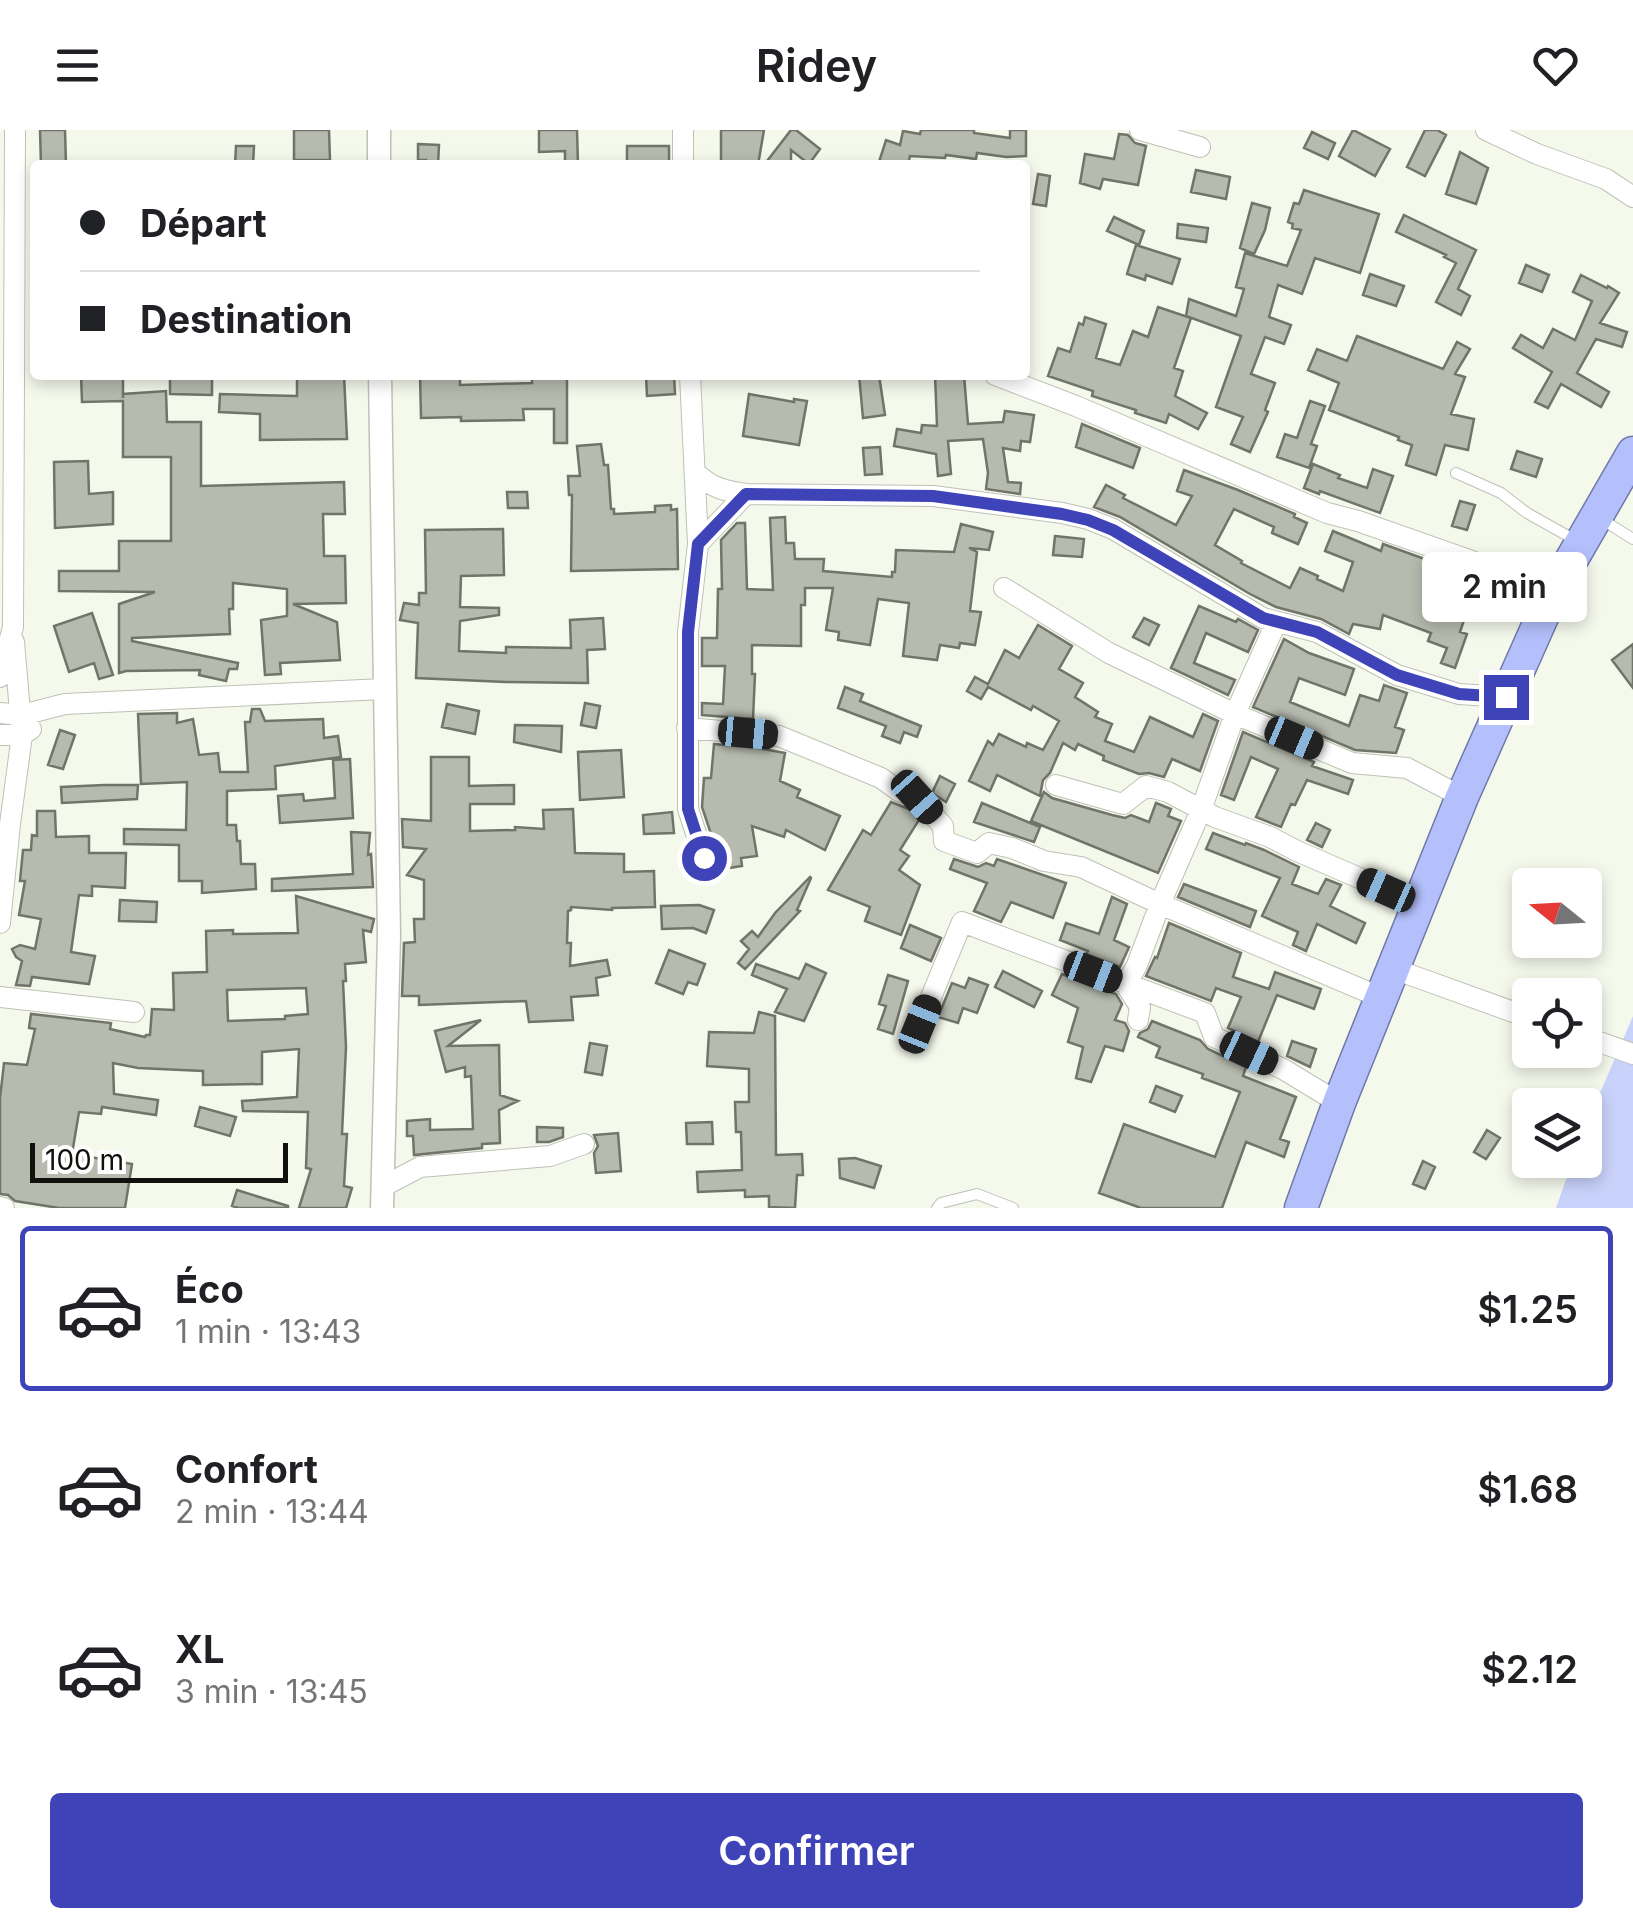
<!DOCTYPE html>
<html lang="fr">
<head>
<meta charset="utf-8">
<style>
	:root { --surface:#fff; --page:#f6f6f6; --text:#202124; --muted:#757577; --line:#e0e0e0; --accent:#3f43b8 }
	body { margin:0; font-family:Inter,sans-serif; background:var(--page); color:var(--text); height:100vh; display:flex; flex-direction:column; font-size:38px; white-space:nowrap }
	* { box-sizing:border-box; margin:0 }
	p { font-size:32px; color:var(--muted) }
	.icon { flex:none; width:55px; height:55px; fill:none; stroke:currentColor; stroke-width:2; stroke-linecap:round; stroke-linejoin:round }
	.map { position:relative; height:1078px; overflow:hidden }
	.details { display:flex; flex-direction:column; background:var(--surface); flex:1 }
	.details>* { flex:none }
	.top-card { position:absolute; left:30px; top:30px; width:1000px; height:220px; border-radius:10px; box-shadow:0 5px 15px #0003; display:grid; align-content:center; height:220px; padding:0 50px; background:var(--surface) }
	.needle { width:65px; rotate:288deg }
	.tools { position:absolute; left:1512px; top:738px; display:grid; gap:20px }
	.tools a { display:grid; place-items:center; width:90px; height:90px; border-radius:10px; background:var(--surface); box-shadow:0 5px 15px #0003; font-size:50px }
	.scale { position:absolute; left:30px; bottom:25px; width:258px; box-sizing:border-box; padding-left:10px; border:5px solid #10110d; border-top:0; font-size:28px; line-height:35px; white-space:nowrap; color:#10110d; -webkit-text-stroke:8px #fff; paint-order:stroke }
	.end { position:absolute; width:45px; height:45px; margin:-22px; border:12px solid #3f43b8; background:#fff; box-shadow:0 0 0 5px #fff }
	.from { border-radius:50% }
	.bubble { position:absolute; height:70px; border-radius:10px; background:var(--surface); box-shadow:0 5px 15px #0003; font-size:32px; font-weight:600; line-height:70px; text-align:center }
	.car { position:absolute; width:30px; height:60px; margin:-30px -15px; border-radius:12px; box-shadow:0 0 8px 2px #0007; background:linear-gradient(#222 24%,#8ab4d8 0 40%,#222 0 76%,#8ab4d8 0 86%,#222 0) }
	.top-card b { display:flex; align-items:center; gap:35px; height:95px; font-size:38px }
	.top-card b+b { border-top:2px solid var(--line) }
	.top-card i { width:25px; height:25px; background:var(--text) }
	ul { padding:18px 0 0; list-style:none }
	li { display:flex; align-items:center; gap:30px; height:165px; margin:0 20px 15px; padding:0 30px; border:5px solid transparent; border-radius:10px }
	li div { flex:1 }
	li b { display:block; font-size:38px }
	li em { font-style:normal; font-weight:600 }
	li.selected { border-color:var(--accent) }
	li>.icon { width:90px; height:90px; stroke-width:1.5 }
	.primary-button { display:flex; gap:20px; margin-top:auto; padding:20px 50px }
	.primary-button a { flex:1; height:115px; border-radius:10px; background:var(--accent); color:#fff; font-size:40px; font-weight:600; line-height:115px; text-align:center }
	header { display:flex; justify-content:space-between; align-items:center; height:130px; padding:0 50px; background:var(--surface); font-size:45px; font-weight:600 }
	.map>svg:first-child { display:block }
	.water { fill:#c9d2fa }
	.building { fill:#b7bbaf; stroke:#717469; stroke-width:2.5; fill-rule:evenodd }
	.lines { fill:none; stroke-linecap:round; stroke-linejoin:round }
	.service-casing { stroke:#bec2b6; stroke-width:12 }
	.minor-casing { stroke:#bec2b6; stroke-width:22 }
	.tertiary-casing { stroke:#bec2b6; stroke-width:25 }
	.trunk-casing { stroke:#6f79a8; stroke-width:35 }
	.service { stroke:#fff; stroke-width:10 }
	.minor { stroke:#fff; stroke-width:20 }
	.tertiary { stroke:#fff; stroke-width:22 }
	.trunk { stroke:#b4c0fc; stroke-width:32 }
	.route { stroke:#3f43b8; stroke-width:12 }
</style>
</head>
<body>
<header><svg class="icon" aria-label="menu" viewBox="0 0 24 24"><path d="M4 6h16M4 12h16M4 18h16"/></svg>Ridey<svg class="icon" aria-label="heart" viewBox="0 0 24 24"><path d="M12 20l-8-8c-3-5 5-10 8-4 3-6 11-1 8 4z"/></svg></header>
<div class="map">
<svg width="1633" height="1078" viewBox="0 0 1633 1078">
	<rect width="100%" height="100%" fill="#f5f9ec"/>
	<!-- water -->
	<path class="water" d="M1633 886V1078H1556L1573 1030H1585V998Z"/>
	<!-- building -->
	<path class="building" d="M40 0H65L66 35H41Z
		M294 0H329L330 30H294Z
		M539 0H577L578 35H565V21L539 22Z
		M721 0H764L758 35H721Z
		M791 0H796L820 19 809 34 791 20V35H764Z
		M921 0H974V3L1010 8V0H1026V26L1006 27 977 23 976 29 946 25 945 28 910 26 908 35H878L886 10 900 15 903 1 920 4Z
		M1353 0 1390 19 1375 46 1339 26Z
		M1425 0H1437L1446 5 1425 46 1407 37Z
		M1312 2 1335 13 1328 29 1304 18Z
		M1119 4 1128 5 1135 13 1146 16 1138 55 1103 49 1100 59 1080 53 1085 24 1114 29Z
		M418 14 439 15 438 35H426V30H418Z
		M236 16H254L253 35H235Z
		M627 16H669V35H627Z
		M1460 22 1488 38 1476 74 1446 64Z
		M1196 40 1230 47 1226 69 1191 62Z
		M1038 44 1050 46 1046 76 1033 74Z
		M1304 60 1379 84 1360 143 1315 128 1302 164 1278 155 1269 187 1291 195 1284 214 1265 207 1251 244 1275 253 1265 280 1268 282 1250 322 1231 314 1243 287 1216 277 1241 206 1186 186 1189 169 1236 186 1244 159 1236 157 1245 123 1287 136 1301 100 1292 98 1293 94 1288 92 1294 73 1299 74Z
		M1252 73 1270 78 1265 100 1254 124 1240 118Z
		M1404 85 1476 120 1458 159 1470 166 1461 185 1436 172 1456 133 1444 127 1446 125 1396 102Z
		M1114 87 1144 101 1139 115 1107 101Z
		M1178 94 1208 98 1206 112 1177 108Z
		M1136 115 1180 129 1172 154 1146 145 1145 150 1127 144Z
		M1526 135 1549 145 1542 162 1519 153Z
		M1370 144 1404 156 1396 176 1363 165Z
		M1581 145 1607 158 1608 156 1619 163 1600 193 1627 202 1622 217 1596 209 1577 243 1609 262 1601 277 1561 254 1548 278 1535 272 1552 242 1513 218 1521 205 1543 218 1553 199 1575 210 1592 171 1573 162Z
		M1158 177 1191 188 1174 238 1183 241 1175 266 1207 283 1198 299 1169 284 1166 293 1135 283 1136 280 1092 266 1093 261 1048 246 1058 218 1070 222 1079 193 1083 195 1085 187 1106 194 1096 228 1120 235 1133 201 1148 207Z
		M1357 206 1443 239 1457 212 1470 219 1455 244 1465 247 1451 284 1474 289 1468 320 1445 315 1436 345 1406 335 1412 315 1398 310 1399 307 1329 280 1339 253 1308 240 1317 219 1347 231Z
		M81 245H123V268V264L166 261 167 292H201V356L344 352 345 384H323L324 426H345L346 473 293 474 337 492 340 530 280 533 281 544 265 545 261 490 287 486V459L233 453V479H229L230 504 132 508V511L238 533 237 539H229L226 551 199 545 200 540 126 541 119 543V474L155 462 59 461V441H119V411H171V327H123V271L82 272Z
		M170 245H212V265L170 264Z
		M297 245H344L347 309 260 310V284L219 282 220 264 297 266Z
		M420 245H460V255L532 253V245H567V313H554V279H523L524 290 461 291V287L421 288Z
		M646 245H674L675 264 647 266Z
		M859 245H879L885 285 863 288Z
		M935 245H964L968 294 1003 292 1005 281 1034 285 1030 312 1021 311 1020 321 1003 318 1008 352 1021 353 1020 364 986 359 988 343 983 309 948 311 951 344 938 346 936 324 894 316 897 299 921 303 922 295 937 296Z
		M749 264 794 272V269L807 271 799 315 743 306Z
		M1310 271 1325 276 1311 314 1317 316 1309 338 1277 327 1285 304 1297 308Z
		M1082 294 1140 318 1133 338 1076 317Z
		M601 314 604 335H608L611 379H614V384L655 382V376L671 375V380L677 379 678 439 571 441 572 365H569L568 346H580L577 316Z
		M880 317 882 344 865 345 863 318Z
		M1517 321 1542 329 1536 347 1511 339Z
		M88 331 89 364 113 362V394L55 398 54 332Z
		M1313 334 1340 345 1338 348 1367 358 1373 339 1393 346 1380 383 1320 361 1319 364 1304 358Z
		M1184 340 1238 360 1295 384 1294 387 1307 393 1298 414 1272 403 1274 397 1234 379 1215 415 1242 431 1241 433 1290 458 1300 438 1318 446 1317 449 1343 461 1353 432 1325 421 1333 401 1381 421 1383 414 1447 437 1446 441 1477 451 1460 502 1467 504 1455 538 1441 533 1447 518 1428 511 1431 503 1383 485 1380 499 1353 494 1349 504 1321 489 1276 477 1250 464 1120 387 1094 377 1106 355 1125 365 1123 368 1176 395 1192 366 1177 361Z
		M507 362H527L528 378H508Z
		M1460 371 1475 375 1467 400 1452 396Z
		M785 387 786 413H794L795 429H824L823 441 892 447V442H895L896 420 954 422 961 394 993 402 989 420 969 418 977 422 970 481 981 482 975 515 960 513 959 518 940 515 937 530 903 526 909 473 878 469 870 515 838 510 839 502 826 500 833 458H805V475H801V516L752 515V544H755L753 589 702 585V573L723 574 725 536H702V508H717L718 459H722L721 410 737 393H745L747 459 773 460 770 388Z
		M503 399 504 445 461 446 460 477 499 478V485L460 491 459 521 506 523V517L571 518 570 490 603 488 605 519 587 520 588 553 506 552 416 548 418 493 400 490 404 473 419 475V463H426L425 400Z
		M1055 406 1084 409 1082 427 1053 425Z
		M1199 476 1236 492 1238 489 1258 500 1248 522 1206 503 1194 533 1235 550 1228 565 1171 538Z
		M92 483 113 545 99 549 94 533 69 542 54 496Z
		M1144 488 1159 495 1149 515 1133 507Z
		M1038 495 1072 516 1059 539 1083 553 1075 567 1098 582 1095 587 1112 594 1105 611 1134 622 1150 587 1193 607 1203 584 1218 591 1200 641 1172 629 1164 647 1149 643 1139 644 1103 630 1104 626 1078 614 1075 620 1063 613 1050 643 1043 650 1040 666 997 645 990 661 969 651 988 611 993 615 999 604 1026 617 1027 613 1043 620 1059 591 1033 576 1031 580 988 557 981 569 967 561 975 547 988 554 1005 520 1019 528Z
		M1284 509 1309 523 1354 539 1345 565 1299 548 1290 572 1349 596 1360 565 1379 571 1384 555 1407 563 1395 597 1404 600 1396 623 1355 620 1253 577Z
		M1633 514V558L1612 530Z
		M845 557 863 564 860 571 921 596 917 607 904 602 900 613 882 606 886 596 838 578Z
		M585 573 600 576 596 598 581 595Z
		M447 574 479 581 475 604 442 597Z
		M252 579H260L265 591 323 589 324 608 338 606 341 627 275 636 276 659 227 661V695H236L237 711H240L241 734H255L256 759 202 763V751H179V715L124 714V699L186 700 187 652 141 654 138 584 177 583V593L193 589 199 625 218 623 220 642H248L245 592H250Z
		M515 595 562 596 561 622 514 612Z
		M60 600 75 605 63 639 48 635Z
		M1243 602 1314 632 1312 636 1353 650 1348 664 1307 650 1295 675 1291 674 1281 697 1256 687 1278 639 1251 627 1234 670 1221 665Z
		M714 614 758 618 785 623 780 651 800 660 797 667 840 686 825 720 786 700 784 707 752 696 757 726 741 728 742 736 729 738 725 712 714 713 702 677 704 648H711Z
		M621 620 624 667 580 670 578 622Z
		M431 627H469V656L514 655V674H470V701L515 700V697L544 699 543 680 573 679 575 723 624 724V742L654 741 655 777 612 778V780L571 777V780L568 781 567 813H571L570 836 607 830 610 845 596 848 598 865 571 867 573 890 529 892 526 871 419 875V866H402L404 813 415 812 414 789H424V750L407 745 426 719 403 717 402 689 431 691Z
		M350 629 353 688 280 693 278 666 303 664 304 671 335 668 333 630Z
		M940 646 955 654 946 672 932 663Z
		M104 655H138L137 669 62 673 61 657Z
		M1044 662 1052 668 1112 685 1125 688 1131 685 1149 692 1156 673 1171 679 1168 686 1181 691 1158 743 1031 691Z
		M891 672 909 679 919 690 900 720 909 726 899 740 920 755 901 805 865 791 870 777 828 760 863 700 871 705Z
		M982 673 1040 697 1034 712 974 692Z
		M37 681H55L56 707 89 706V723H126L125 758 92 756V766L79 765 71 822 95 826 89 854 32 847 30 856 16 855 22 831 16 827 12 819 20 815 35 819 41 789 19 785 25 751H20L23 720H31L32 705 37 706Z
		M672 682 674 703 644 704 643 685Z
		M1316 693 1330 700 1322 717 1307 710Z
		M351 702 370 703 368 725 371 724 373 757 272 761V749L353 744Z
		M1213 703 1245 715 1246 713 1264 720 1299 737 1292 754 1318 764 1326 749 1341 755 1330 776 1365 793 1356 813 1317 794 1306 821 1293 815 1298 802 1262 786 1280 748 1206 719Z
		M954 729 978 737 986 733 994 736 997 729 1066 753 1053 788 1011 772 1001 792 974 781 987 753 950 739Z
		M810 747 811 748 797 780 800 781 745 839 738 833 749 819 741 811 752 801 758 807 775 783Z
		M1184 754 1256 781 1250 797 1178 767Z
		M296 766 374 789 371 802 363 800 366 832 345 834 346 851H343L346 917 342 1004H347L344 1056 352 1058 346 1078H299L311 1039 306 1038 308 982 243 981 242 971 297 967 299 919 262 922V954L203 955V941L138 938 113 933 114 964 158 970 156 985 102 977 101 984 79 982 72 1024 132 1034 125 1078H59L15 1071 8 1065 0 1064V968L4 933 27 935 35 899 29 898 31 884 111 893 110 899 145 907 146 905H150L152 879 174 880 173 843 207 842 206 801 233 800V804L298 803ZM306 858 308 884 285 886V889L228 891 227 860Z
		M1112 767 1127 774 1114 810 1129 817 1120 837 1086 824 1088 821 1060 810 1066 793 1099 804Z
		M120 770 157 772 156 792 119 791Z
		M699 775 714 780 706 803 693 798 662 799 661 776Z
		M1169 793 1241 823 1233 847 1269 859 1275 842 1321 859 1314 879 1277 865 1258 912 1228 898 1241 867 1216 858 1211 871 1146 846 1155 827 1157 828Z
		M910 795 941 808 931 831 901 818Z
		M669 820 705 834 697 855 688 852 683 864 656 853Z
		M756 834 799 849 806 834 826 843 804 891 775 882 787 859 752 845Z
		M1003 841 1042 861 1034 877 995 857Z
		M1062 844 1116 864 1122 874 1115 890 1125 893 1129 901 1123 921 1105 916 1091 952 1076 948 1083 917 1068 912 1078 878 1052 865Z
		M888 845 908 851 893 904 878 899 886 876 879 874Z
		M969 848 988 855 977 883 963 878 958 893 938 887 952 853 965 858Z
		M759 882 775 886 776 1025 802 1024 803 1045H797L795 1078 769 1077V1066L745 1067V1060L698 1062 697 1042 742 1040 741 1002H736L735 972H749V939L707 936 709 902 754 903Z
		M481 890 448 916 499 915 500 965 518 971 499 980 500 1013 482 1014V1018L414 1025 413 1006H407V991L430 989V1000L473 999 471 946 465 947V937L446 942 435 901Z
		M1152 891 1200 910 1208 919 1246 937 1243 946 1296 967 1280 1009 1289 1012 1284 1027 1246 1012 1222 1078H1141L1099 1063 1124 994 1215 1027 1240 962 1202 948 1203 944 1156 927 1160 917 1138 907 1140 903 1148 899Z
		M1292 911 1316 919 1310 937 1287 926Z
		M590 913 607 916 602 945 585 942Z
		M1156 956 1182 966 1175 982 1150 972Z
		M200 977 236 987 230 1006 195 996Z
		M712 992 713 1014H687L686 993Z
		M537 997 563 998V1007L549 1012H537Z
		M1487 1000 1500 1008 1486 1029 1474 1022Z
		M618 1003 621 1041 596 1043 594 1023 598 1016 594 1005Z
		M855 1028 881 1036 874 1058 840 1048 839 1029Z
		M1423 1031 1435 1037 1425 1059 1413 1054Z
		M237 1060 288 1076V1078H239L232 1076Z"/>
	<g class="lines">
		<defs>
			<path id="service" d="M1456 343 1501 363 1527 383 1577 411
				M1601 389 1633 409
				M937 1078 941 1073 977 1064 1013 1078"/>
			<path id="minor" d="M683 0V35
				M1140 0 1200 17
				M1486 0 1537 24 1606 49 1633 67
				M690 245 698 414 688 502V679L704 728
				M995 245 1076 276 1327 383 1358 391 1554 460
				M695 342C711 358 725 361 746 364L933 366 1062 383 1088 389 1113 399 1263 488 1317 502 1397 545 1459 564 1506 567
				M698 414 746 364
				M1004 458 1109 523 1235 584 1352 633 1407 638 1462 667
				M0 547 13 497 15 0
				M0 583 22 585 65 574 384 559
				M687 598 779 606 881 648 899 661 917 667 943 696 944 711 977 723 989 713 1012 718 1044 731 1081 737 1160 774 1382 868
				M0 605H22L31 599
				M1056 655 1123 674 1146 656 1168 662 1215 687 1270 707 1297 721 1417 773
				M0 793 10 694 22 605 14 512
				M1394 839 1530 888
				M0 867 134 882
				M1138 890 1140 877 1126 855 1137 835 1160 774 1201 680 1235 584 1276 493
				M920 894 962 792 1205 883 1214 907 1283 939 1339 973
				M1585 907 1633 924
				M384 1056 420 1037 550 1026 584 1014
				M0 1077 4 1078"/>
			<path id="tertiary" d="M379 35V0
				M380 245 389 806 382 1078"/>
			<path id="trunk" d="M1301 1078 1339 973 1462 667 1554 460 1633 323"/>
		</defs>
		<!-- service casing -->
		<use href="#service" class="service-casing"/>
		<!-- minor casing -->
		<use href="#minor" class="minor-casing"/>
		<!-- tertiary casing -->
		<use href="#tertiary" class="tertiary-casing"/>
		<!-- trunk casing -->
		<use href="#trunk" class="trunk-casing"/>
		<!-- service -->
		<use href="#service" class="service"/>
		<!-- minor -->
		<use href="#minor" class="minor"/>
		<!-- tertiary -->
		<use href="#tertiary" class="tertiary"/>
		<!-- trunk -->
		<use href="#trunk" class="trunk"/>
	</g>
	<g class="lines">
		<!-- route -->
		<path class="route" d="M704 728 688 679V502L698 414 746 364 933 366 1062 384 1088 390 1113 400 1263 488 1317 502 1397 545 1459 564 1506 567"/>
	</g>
</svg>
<div class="tools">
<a><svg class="needle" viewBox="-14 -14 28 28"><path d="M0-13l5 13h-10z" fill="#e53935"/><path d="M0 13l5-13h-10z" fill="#757577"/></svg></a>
<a><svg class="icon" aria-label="locate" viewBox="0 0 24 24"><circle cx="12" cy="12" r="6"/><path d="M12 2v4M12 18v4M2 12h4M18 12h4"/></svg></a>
<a><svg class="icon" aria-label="layers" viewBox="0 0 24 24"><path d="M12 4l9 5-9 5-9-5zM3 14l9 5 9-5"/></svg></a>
</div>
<div class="scale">100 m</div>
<i class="end from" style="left:704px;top:728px"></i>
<i class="end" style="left:1506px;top:567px"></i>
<div class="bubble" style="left:1422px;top:422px;width:165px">2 min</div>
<i class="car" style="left:748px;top:603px;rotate:95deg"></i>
<i class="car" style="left:1294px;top:608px;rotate:113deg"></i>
<i class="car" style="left:917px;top:667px;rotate:138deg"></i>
<i class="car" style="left:1386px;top:760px;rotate:294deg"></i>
<i class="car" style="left:1093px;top:842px;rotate:111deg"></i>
<i class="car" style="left:920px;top:894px;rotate:22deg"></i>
<i class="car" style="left:1249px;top:923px;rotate:115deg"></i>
<div class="top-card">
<b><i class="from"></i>Départ</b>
<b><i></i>Destination</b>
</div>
</div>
<section class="details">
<ul>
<li class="selected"><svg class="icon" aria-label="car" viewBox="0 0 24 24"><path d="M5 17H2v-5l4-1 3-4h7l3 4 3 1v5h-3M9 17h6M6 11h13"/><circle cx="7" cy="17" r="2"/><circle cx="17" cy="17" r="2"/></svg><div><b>Éco</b><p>1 min · 13:43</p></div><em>$1.25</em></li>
<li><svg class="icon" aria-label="car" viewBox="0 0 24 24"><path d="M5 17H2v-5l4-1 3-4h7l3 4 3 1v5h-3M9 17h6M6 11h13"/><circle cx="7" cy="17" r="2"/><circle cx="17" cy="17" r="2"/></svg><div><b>Confort</b><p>2 min · 13:44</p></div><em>$1.68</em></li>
<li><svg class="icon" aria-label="car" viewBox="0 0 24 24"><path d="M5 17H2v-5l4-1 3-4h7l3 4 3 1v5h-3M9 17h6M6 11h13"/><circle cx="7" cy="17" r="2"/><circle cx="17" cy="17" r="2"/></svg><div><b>XL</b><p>3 min · 13:45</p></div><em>$2.12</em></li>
</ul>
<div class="primary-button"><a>Confirmer</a></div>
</section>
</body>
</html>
